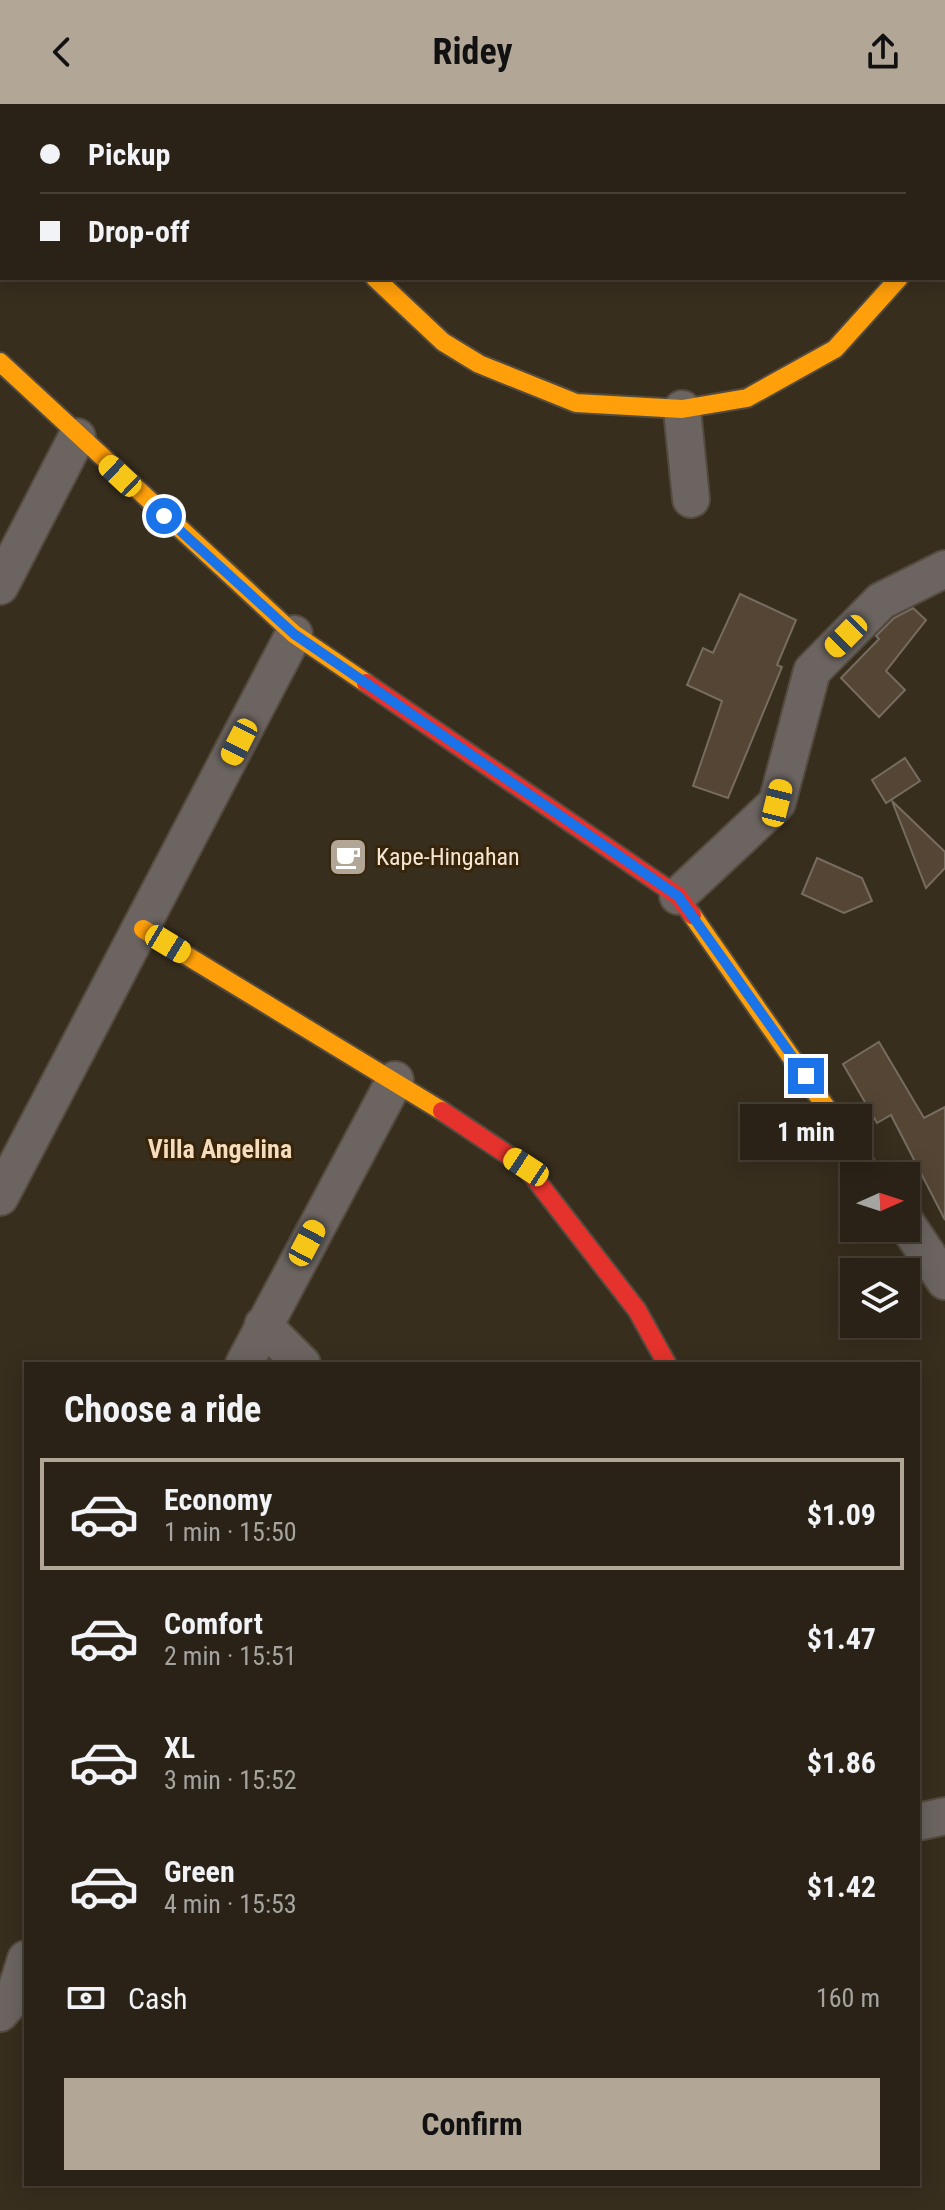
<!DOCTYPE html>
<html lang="en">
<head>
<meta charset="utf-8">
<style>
	:root { --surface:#2a2216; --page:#362f23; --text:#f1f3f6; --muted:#a5a4a1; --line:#463f35; --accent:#b2a696 }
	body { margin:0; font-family:"Roboto Condensed",sans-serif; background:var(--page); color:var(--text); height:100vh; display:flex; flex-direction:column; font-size:30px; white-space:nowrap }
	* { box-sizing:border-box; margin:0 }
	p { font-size:26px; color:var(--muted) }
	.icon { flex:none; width:44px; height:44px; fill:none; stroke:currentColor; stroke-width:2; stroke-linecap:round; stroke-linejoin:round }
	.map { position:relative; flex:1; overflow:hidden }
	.details { position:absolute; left:24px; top:1258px; width:896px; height:824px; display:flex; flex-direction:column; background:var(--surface); border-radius:0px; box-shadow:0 4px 20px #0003,0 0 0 2px var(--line) }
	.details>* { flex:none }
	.top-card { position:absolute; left:0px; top:0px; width:946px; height:176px; box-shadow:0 4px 20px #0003,0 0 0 2px var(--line); display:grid; align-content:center; height:176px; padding:0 40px; background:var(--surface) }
	.needle { width:52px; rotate:87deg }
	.controls { position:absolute; left:840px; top:1058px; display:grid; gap:16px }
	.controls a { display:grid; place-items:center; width:80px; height:80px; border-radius:0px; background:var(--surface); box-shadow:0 4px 20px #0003,0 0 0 2px var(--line); font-size:40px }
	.end { position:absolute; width:36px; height:36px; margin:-18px; border:10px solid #1a73e8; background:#fff; box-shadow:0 0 0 4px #fff }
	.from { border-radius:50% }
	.bubble { position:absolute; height:56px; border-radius:0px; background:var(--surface); box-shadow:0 4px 20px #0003,0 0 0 2px var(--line); font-size:26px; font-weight:700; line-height:56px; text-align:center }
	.car { position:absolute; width:24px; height:48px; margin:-24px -12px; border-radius:10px; box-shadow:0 0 6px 2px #0007; background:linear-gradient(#f5c518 24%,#345 0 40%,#f5c518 0 76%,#345 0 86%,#f5c518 0) }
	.top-card b { display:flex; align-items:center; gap:28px; height:76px; font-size:30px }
	.top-card b+b { border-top:2px solid var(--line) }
	.top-card i { width:20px; height:20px; background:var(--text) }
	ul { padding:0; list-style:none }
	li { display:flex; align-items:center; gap:24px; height:112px; margin:0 16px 12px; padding:0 24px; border:4px solid transparent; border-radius:0px }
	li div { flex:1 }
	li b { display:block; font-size:30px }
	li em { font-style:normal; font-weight:700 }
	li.on { border-color:var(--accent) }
	li>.icon { width:72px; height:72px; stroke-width:1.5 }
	h2 { padding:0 40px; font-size:36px; line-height:96px }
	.pay { display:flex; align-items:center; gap:20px; height:88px; padding:0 40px; font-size:30px }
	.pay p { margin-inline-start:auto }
	.action { display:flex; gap:16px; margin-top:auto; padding:16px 40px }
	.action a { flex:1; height:92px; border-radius:0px; background:var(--accent); color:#111; font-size:32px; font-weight:700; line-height:92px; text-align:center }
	header { display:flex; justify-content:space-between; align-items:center; height:104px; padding:0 40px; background:var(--accent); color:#111; font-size:36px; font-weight:700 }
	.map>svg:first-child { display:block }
	.building { fill:#554534; stroke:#766c60; stroke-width:2 }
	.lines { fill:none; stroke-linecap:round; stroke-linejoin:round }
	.street-casing { stroke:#544b3e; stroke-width:40 }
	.slow-casing { stroke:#544b3e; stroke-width:22 }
	.jam-casing { stroke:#544b3e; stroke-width:22 }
	.street { stroke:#6b6460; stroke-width:36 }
	.slow { stroke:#ff9f0a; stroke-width:18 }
	.jam { stroke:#e5322d; stroke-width:18 }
	.route { stroke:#1a73e8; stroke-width:10 }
	.labels { text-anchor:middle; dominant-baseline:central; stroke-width:6; stroke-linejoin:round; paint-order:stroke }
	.poi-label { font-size:24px; fill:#f3e6d6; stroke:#382509; text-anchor:start }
	.neighbourhood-label { font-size:26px; font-weight:bold; fill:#f5dcbd; stroke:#382509 }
</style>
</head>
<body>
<header><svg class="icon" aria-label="back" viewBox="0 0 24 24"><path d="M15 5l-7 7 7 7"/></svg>Ridey<svg class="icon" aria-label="share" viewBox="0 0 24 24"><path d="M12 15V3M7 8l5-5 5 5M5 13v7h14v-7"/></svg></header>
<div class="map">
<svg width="945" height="2106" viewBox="0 0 945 2106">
	<rect width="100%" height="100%" fill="#382e1e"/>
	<!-- building -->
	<path class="building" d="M740 490 796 516 777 561 782 563 728 694 693 682 722 597 687 581 703 544 713 549Z
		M913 504 926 516 886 567 905 586 879 613 841 574 879 535 876 532 894 514Z
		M905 654 920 677 886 699 872 676Z
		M892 697 945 748V764L926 784Z
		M817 754 862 774 872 797 844 809 802 790Z
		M879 938 924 1014 945 1003V1116L891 1011 877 1019 843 960Z"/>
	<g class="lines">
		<defs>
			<path id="street" d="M195 0 197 2
				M494 0 496 2
				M764 2 765 0
				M944 124 945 123
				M682 305 691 395
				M0 482 77 333
				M678 792 777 699 812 567 881 497 945 465
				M0 1093 294 530
				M906 1119 945 1177
				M263 1221 302 1260
				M244 1260 395 976
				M918 1718 945 1712
				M0 1909 14 1893 26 1855"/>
			<path id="slow" d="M375 174 443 238 479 260 576 299 682 305 747 294 835 245 899 174
				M0 258 294 530 366 579
				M692 811 874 1072
				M143 825 442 1007"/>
			<path id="jam" d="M366 579 678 792 692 811
				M442 1007 526 1063 637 1206 667 1260"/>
		</defs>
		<!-- street casing -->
		<use href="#street" class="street-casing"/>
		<!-- slow casing -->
		<use href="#slow" class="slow-casing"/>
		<!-- jam casing -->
		<use href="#jam" class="jam-casing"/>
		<!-- street -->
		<use href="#street" class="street"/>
		<!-- slow -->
		<use href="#slow" class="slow"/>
		<!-- jam -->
		<use href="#jam" class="jam"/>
	</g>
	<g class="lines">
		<!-- route -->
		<path class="route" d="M164 412 294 530 678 792 806 972"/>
	</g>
	<!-- icons -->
	<defs>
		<symbol id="cafe-square" viewBox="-11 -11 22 22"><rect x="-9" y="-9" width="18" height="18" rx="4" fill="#b2a696" stroke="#382509"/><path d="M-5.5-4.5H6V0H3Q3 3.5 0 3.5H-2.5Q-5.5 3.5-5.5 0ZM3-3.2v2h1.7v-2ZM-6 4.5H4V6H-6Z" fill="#fff"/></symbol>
	</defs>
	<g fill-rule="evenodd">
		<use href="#cafe-square" x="326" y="731" width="44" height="44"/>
	</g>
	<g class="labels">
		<!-- poi labels -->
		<g class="poi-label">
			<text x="376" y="753">Kape-Hingahan</text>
		</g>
		<!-- neighbourhood labels -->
		<g class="neighbourhood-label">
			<text x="220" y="1045">Villa Angelina</text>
		</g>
	</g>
</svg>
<div class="controls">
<a><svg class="needle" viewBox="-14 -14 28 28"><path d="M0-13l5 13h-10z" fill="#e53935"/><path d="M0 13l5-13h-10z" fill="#a5a4a1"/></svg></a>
<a><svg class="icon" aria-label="layers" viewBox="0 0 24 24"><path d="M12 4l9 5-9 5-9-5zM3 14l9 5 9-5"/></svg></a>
</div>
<i class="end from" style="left:164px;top:412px"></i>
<i class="end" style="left:806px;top:972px"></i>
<div class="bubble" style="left:740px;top:1000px;width:132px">1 min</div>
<i class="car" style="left:120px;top:372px;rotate:313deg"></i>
<i class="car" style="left:846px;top:532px;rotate:225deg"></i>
<i class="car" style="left:239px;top:638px;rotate:207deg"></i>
<i class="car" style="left:777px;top:699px;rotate:14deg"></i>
<i class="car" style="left:168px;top:840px;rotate:121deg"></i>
<i class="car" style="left:526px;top:1063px;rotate:303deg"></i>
<i class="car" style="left:307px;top:1139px;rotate:28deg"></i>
<div class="top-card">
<b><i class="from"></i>Pickup</b>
<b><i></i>Drop-off</b>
</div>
<section class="details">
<h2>Choose a ride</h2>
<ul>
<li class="on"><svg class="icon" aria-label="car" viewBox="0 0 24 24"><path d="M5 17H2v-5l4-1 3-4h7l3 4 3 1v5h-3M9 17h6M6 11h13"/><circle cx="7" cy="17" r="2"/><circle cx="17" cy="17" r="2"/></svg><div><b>Economy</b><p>1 min · 15:50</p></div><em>$1.09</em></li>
<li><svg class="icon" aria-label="car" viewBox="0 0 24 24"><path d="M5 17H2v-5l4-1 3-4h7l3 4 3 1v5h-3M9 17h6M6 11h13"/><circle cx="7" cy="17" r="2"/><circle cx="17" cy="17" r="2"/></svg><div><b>Comfort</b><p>2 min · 15:51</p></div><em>$1.47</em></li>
<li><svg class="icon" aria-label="car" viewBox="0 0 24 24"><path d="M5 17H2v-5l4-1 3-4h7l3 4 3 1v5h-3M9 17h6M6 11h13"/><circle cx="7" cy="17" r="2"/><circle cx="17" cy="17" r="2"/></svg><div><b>XL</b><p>3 min · 15:52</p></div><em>$1.86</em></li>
<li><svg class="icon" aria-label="car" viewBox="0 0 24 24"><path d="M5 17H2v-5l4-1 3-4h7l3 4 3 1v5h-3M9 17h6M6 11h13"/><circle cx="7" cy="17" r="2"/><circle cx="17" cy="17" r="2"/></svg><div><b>Green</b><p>4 min · 15:53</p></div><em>$1.42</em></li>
</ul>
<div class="pay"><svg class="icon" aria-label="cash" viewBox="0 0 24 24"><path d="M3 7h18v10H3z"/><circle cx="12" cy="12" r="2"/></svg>Cash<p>160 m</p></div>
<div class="action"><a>Confirm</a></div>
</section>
</div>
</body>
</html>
